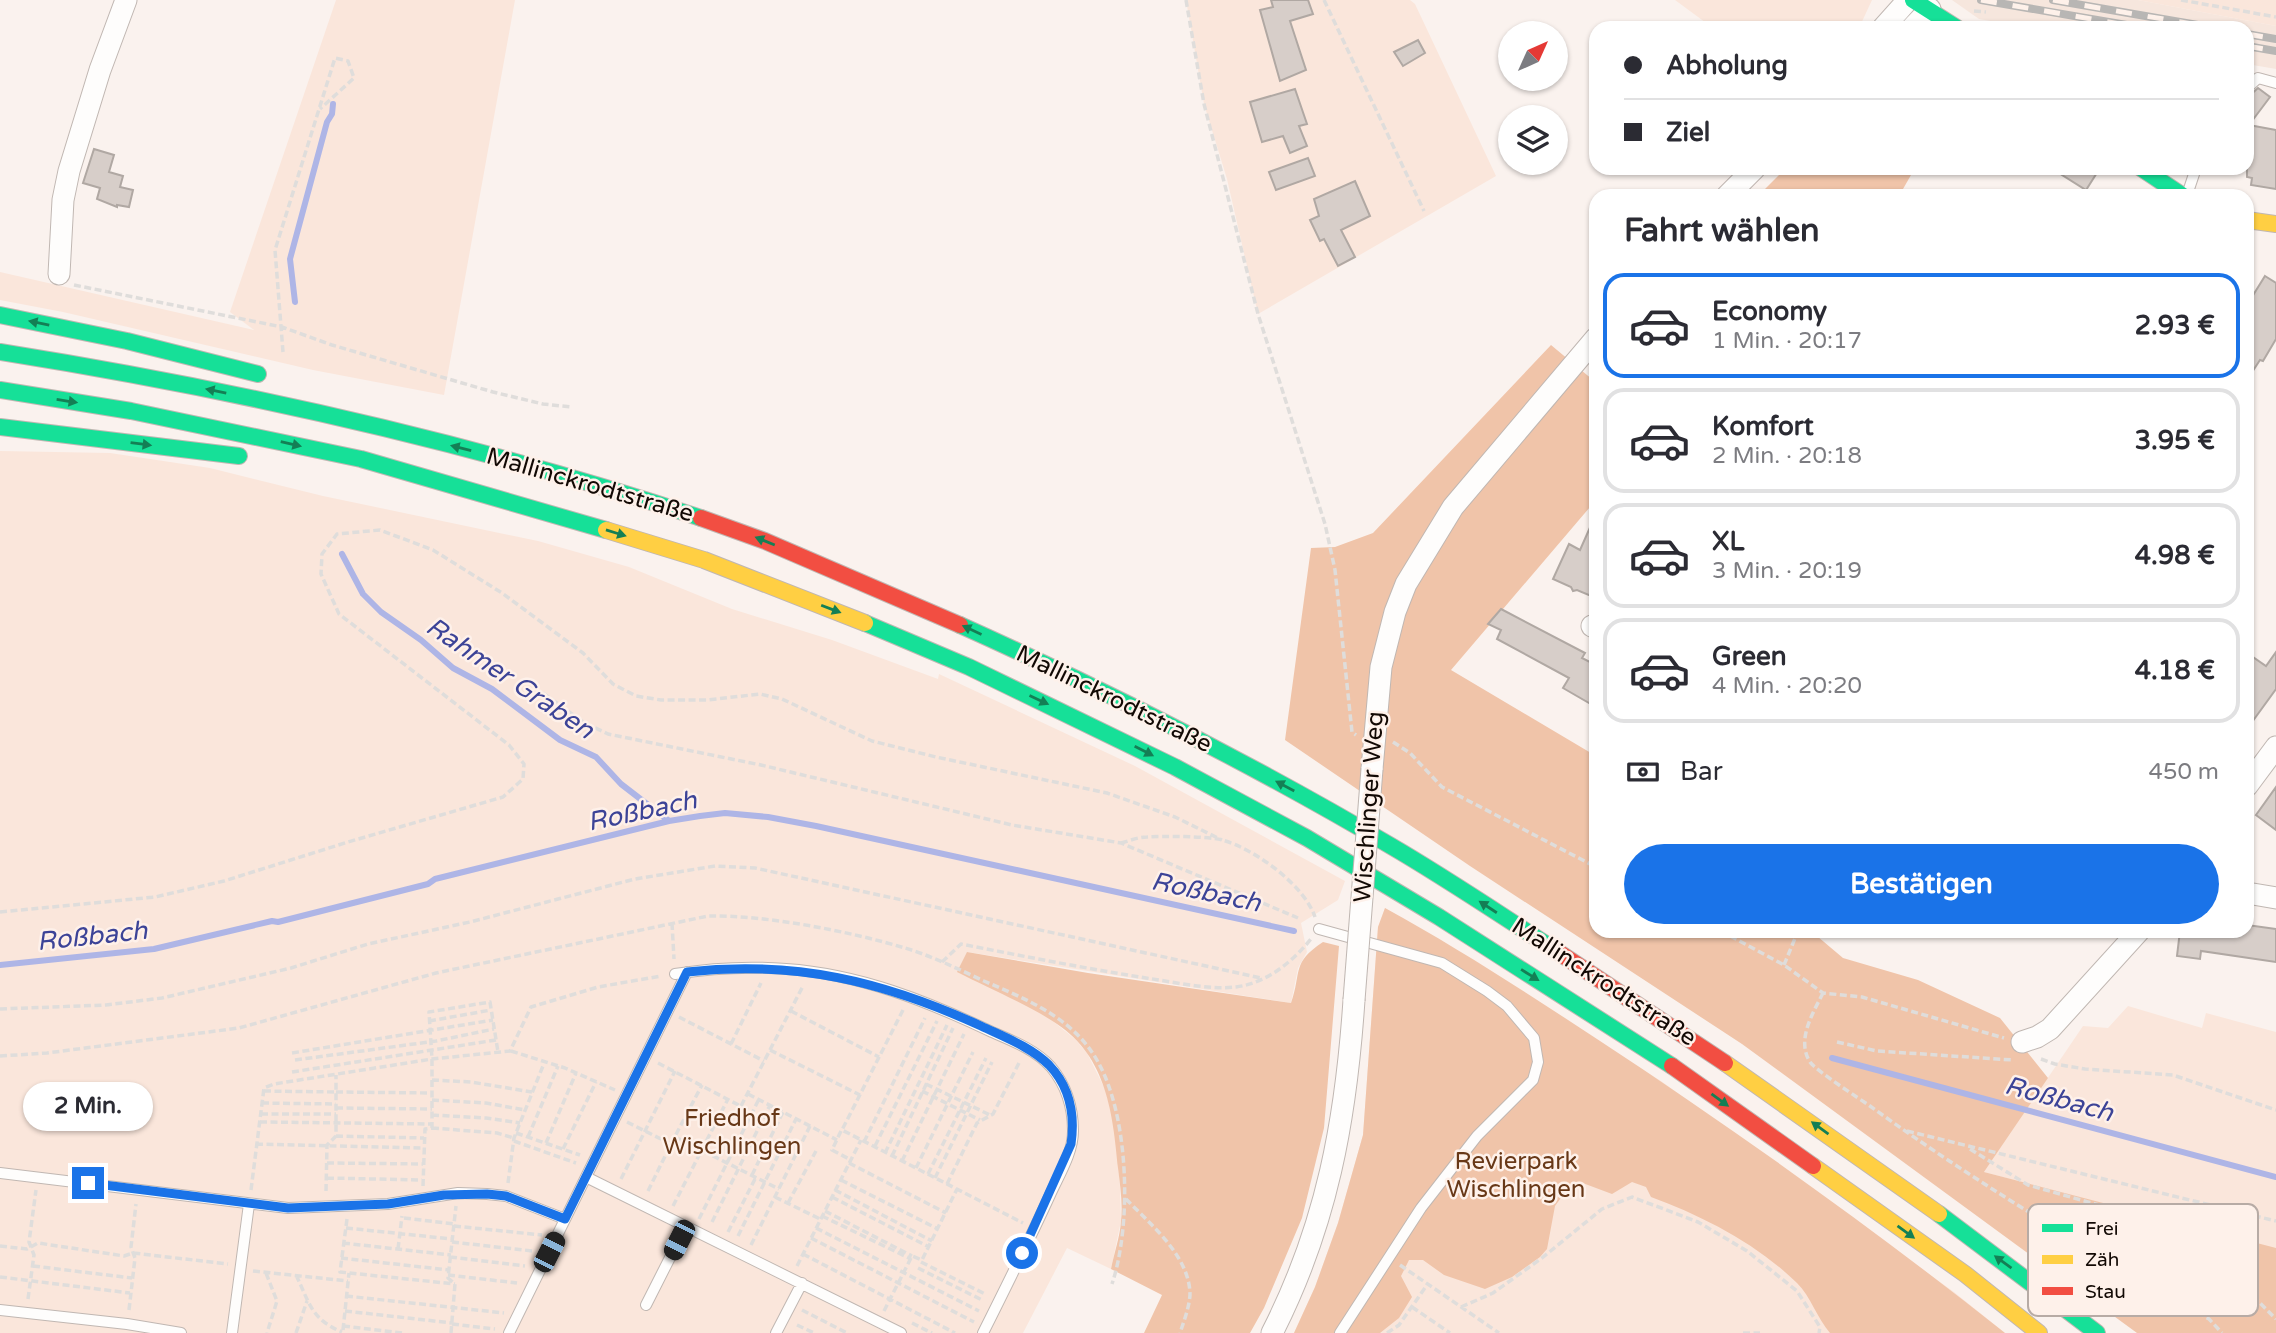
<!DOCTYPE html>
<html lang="de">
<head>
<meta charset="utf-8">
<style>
	:root { --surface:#fff; --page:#f2f2f3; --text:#2b2b33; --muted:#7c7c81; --line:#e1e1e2; --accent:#1a73e8 }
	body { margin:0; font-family:"Varela Round",sans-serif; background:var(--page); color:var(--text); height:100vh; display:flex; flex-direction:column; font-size:26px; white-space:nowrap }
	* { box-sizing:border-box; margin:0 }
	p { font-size:23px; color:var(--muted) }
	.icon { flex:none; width:38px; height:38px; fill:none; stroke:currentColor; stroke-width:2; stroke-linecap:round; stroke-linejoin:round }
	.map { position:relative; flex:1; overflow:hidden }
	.drawer { position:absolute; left:1589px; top:189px; width:665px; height:749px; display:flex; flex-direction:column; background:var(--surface); border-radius:21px; box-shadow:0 2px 5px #0004 }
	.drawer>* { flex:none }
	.banner { position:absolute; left:1589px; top:21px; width:665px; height:154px; border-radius:21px; box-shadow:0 2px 5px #0004; display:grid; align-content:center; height:154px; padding:0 35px; background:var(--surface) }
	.needle { width:46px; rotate:45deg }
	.fabs { position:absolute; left:1498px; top:21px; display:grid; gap:14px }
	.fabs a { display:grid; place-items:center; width:70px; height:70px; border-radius:50%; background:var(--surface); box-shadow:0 2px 5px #0004; font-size:35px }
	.end { position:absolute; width:32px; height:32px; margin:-16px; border:9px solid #1a73e8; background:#fff; box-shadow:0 0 0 4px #fff }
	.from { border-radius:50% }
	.bubble { position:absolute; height:49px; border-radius:24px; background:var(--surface); box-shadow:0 2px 5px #0004; font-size:23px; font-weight:700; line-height:49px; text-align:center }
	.car { position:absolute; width:21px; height:42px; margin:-21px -10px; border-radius:9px; box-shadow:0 0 5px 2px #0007; background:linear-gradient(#222 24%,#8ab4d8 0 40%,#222 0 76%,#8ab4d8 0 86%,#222 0) }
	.banner b { display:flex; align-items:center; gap:24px; height:66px; font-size:26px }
	.banner b+b { border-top:2px solid var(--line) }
	.banner i { width:18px; height:18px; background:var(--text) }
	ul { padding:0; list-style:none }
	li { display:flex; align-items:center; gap:21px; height:105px; margin:0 14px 10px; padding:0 21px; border:4px solid var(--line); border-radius:21px }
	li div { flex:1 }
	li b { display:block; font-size:26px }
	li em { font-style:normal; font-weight:700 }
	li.on { border-color:var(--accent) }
	li>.icon { width:63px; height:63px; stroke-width:1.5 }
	h2 { padding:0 35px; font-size:32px; line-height:84px }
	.pay { display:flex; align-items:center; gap:18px; height:77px; padding:0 35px; font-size:26px }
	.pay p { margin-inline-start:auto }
	.button { display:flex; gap:14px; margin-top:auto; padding:14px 35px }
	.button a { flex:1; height:80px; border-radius:42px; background:var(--accent); color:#fff; font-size:28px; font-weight:700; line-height:80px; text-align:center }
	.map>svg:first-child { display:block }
	.built { fill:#f6e6dd }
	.green { fill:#fae6db }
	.forest { fill:#f0c4a9 }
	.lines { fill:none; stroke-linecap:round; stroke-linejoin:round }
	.stream { stroke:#aeb5e6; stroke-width:6 }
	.building { fill:#d7cec9; stroke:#b0a8a3; stroke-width:2 }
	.lane-casing { stroke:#c0b7b2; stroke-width:12 }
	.street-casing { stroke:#c0b7b2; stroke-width:23 }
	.fast-casing { stroke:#c0b7b2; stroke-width:18 }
	.slow-casing { stroke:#c0b7b2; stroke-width:18 }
	.jam-casing { stroke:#c0b7b2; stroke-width:18 }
	.path { stroke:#dfdddb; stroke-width:3.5; stroke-dasharray:7 3.5; stroke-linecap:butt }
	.lane { stroke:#fefdfc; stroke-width:10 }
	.street { stroke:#fefdfc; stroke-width:21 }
	.fast { stroke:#16e098; stroke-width:16 }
	.slow { stroke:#ffcf43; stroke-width:16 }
	.jam { stroke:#f24e42; stroke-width:16 }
	.rail-casing { stroke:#b8b6b4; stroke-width:8 }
	.rail { stroke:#fef1ea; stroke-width:5; stroke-dasharray:16; stroke-linecap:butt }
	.street-bridge-casing { stroke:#c0b7b2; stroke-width:23; stroke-linecap:butt }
	.street-bridge { stroke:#fefdfc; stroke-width:21 }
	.oneway { fill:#147f55 }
	.route { stroke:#1a73e8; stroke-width:9 }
	.labels { text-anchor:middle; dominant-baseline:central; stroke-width:5; stroke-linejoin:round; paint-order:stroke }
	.street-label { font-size:24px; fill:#120904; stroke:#fef1ea }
	.park-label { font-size:24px; fill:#683817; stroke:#fef1ea }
	.water-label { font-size:26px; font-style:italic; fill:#3c4397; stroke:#fef1ea }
	.key { fill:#fef1ea; stroke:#b7aba5; stroke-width:2 }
	.key-label { font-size:19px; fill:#120904 }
</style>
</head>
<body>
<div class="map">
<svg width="2276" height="1333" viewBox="0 0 2276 1333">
	<rect width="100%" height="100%" fill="#faf2ee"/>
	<!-- built -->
	<path class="built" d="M1952 0H2138L2276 26V69L2247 64V28H2031L1979 19Z"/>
	<!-- green -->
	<path class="green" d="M336 0H515L444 395 313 370 63 312 0 300V272L254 330 230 312Z
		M1186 0H1410L1415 4 1496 176 1258 314 1227 179 1204 104Z
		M1675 0H1872L1859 28H1713Z
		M2138 0H2276V26Z
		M0 451 110 453 210 468 323 496 538 541 629 567 732 609 832 640 938 679 939 674 1135 766 1345 881 1338 900 1301 923 1307 952 1298 968 1291 1003 967 952 1075 1039 1087 1053 1105 1089 1114 1120 1120 1187 1121 1221 1111 1269 1067 1248 1023 1333H0Z
		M1385 908 1661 1081 1954 1292 2005 1333H1294L1315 1287 1338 1223 1363 1135 1378 927Z
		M2128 1006 2202 1028 2206 1013 2276 1032V1249L1984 1172 2083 1026 2108 1028Z"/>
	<!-- forest -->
	<path class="forest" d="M1786 168H1915L1899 196H1758Z
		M1551 345 1593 380 1596 378V500L1451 670 1596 756V931H1811L1843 958 1918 980 2000 1018 2048 1078 1984 1172 2276 1248V1333H2137L1742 1044 1470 866 1285 740 1311 548 1335 547 1373 533Z
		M1385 908C1458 948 1527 993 1597 1039 1737 1131 1874 1229 2005 1333H1830C1817 1318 1811 1297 1797 1283 1757 1244 1703 1216 1651 1197L1646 1187 1632 1182 1612 1194 1580 1182 1572 1183 1555 1206 1547 1249 1540 1257 1512 1277 1485 1289 1444 1275 1423 1260H1409L1401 1276 1412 1297 1399 1318 1380 1333H1294L1315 1287 1338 1223 1363 1135 1378 927Z
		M1323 942 1339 946 1324 1128 1302 1218 1264 1308 1250 1333H1144L1162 1295 1111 1269C1114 1253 1120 1237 1121 1221 1123 1204 1120 1185 1118 1168 1113 1115 1107 1057 1057 1024 1029 1005 988 988 957 972L967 952 1088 973 1291 1003C1302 972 1291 963 1323 942Z"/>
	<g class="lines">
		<!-- stream -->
		<path class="stream" d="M295 302 290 259 327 122 332 114 333 104
			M342 554 363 594 381 612 421 640 453 668 492 689 560 740 596 757 621 784 669 821
			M0 965 154 949 272 921 278 922 428 884 435 879 669 821 700 816 725 813 768 817 816 826 1294 931
			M1832 1058 2276 1177"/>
	</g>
	<!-- building -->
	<path class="building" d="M1271 0H1308L1313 14 1290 21 1306 70 1280 81 1260 10 1273 7Z
		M1418 40 1425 53 1403 66 1394 52Z
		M2258 88 2270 97 2249 125 2276 130V189L2251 185 2252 178 2247 177V98Z
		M1295 89 1307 124 1299 126 1307 146 1290 153 1283 136 1262 142 1250 102Z
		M94 149 114 155 109 172 123 176 120 187 133 190 129 207 117 205V207L97 199 100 188 83 183Z
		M1308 158 1315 176 1276 190 1269 172Z
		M2051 168H2100L2086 190Z
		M1355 181 1370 216 1341 230 1355 257 1338 266 1324 239 1320 241 1310 220 1319 216 1314 199Z
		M2265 276 2276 283V339L2263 361 2260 360 2247 380V305Z
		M1596 514V598L1577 590 1573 591 1571 587 1553 579 1569 544 1580 550Z
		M1501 609 1585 653 1582 658 1596 665V707L1563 688 1569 678 1497 639 1501 630 1488 624Z
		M2276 652V689L2247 729V653L2266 666Z
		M2276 787V830L2256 815Z
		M2247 925 2276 929V962L2201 951 2200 959 2177 956 2180 931H2247Z"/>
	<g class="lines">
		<defs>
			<path id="lane" d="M2247 88 2258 78 2276 83
				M2187 195 2196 168
				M1319 929 1442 963 1487 991 1507 1006 1534 1038 1538 1062 1533 1080 1477 1136 1421 1208 1340 1333
				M675 974C712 968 749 966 786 969 859 974 927 1001 992 1032 1013 1041 1036 1050 1051 1067 1066 1085 1073 1107 1073 1131 1073 1153 1059 1175 1050 1195 1029 1241 1006 1287 983 1333
				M0 1173 288 1208 388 1204 458 1193 487 1194 506 1196 565 1219
				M586 1177 901 1333
				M646 1305 686 1226
				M0 1310 127 1324 181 1333
				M232 1333 249 1204
				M509 1333 687 972
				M776 1333 802 1283"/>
			<path id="street" d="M1883 28 1908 0
				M1912 28 1930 9
				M1727 196 1755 168
				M59 274 63 200 69 171 100 70 126 0
				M1592 626 1596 628
				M1372 769 1381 667 1395 612 1406 584 1453 507 1596 338
				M2247 786 2276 747
				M2247 893 2276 898
				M2022 1042 2037 1037 2050 1029 2139 931
				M1272 1333C1327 1225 1346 1120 1354 1000"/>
			<path id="fast" d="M1913 0 1957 28
				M2141 168 2183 196
				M0 315 127 341 258 374
				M0 352C238 390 472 442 701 518
				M0 390 131 411 361 459 606 530
				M0 427 239 456
				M865 623 969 667 1175 767 1307 838 1439 917 1672 1066
				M960 625C1107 691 1252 764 1391 846 1446 878 1499 914 1552 948
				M1939 1214 2097 1333"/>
			<path id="slow" d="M2247 220 2276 224
				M606 530 704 560 865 623
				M1725 1063 1939 1214
				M1813 1166 1965 1274 2039 1333"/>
			<path id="jam" d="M701 518 765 541 960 625
				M1552 948 1725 1063
				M1672 1066 1813 1166"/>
		</defs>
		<!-- lane casing -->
		<use href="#lane" class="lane-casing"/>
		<!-- street casing -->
		<use href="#street" class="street-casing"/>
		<!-- fast casing -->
		<use href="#fast" class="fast-casing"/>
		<!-- slow casing -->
		<use href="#slow" class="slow-casing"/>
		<!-- jam casing -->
		<use href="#jam" class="jam-casing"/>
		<!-- path -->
		<path class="path" d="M1186 0 1204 104 1258 314 1325 524 1335 570 1352 732 1356 735
			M1324 0 1424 211
			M2181 0 2276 17
			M1974 11 1986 12
			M2212 193 2215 196
			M74 285 282 327 332 345 493 392 543 404 571 407
			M283 352 275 250 335 58 348 61 354 78 320 109
			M543 693 583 722 608 734 761 765 1012 825 1121 843 1298 918
			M1393 742 1410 753 1442 787 1596 867
			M1121 843C1129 841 1138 837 1147 837 1162 836 1208 836 1222 840 1255 849 1304 885 1315 917
			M0 912 155 897 224 881 348 842 503 797 523 779 524 764 509 745 339 614 321 574 322 554 337 534 380 530 433 550 502 593 583 653 613 684 636 696 661 700H707L760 694 782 699 872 741 936 757 1107 793 1175 817 1222 840
			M672 923 674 959
			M1721 931 1784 965 1823 993 1862 997 2004 1038
			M942 962 961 944C1022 956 1084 968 1146 978 1175 982 1207 990 1236 987 1267 983 1292 962 1311 939
			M1784 965 1798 931
			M1823 993C1813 1013 1796 1040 1810 1062 1815 1070 1860 1099 1870 1106 1979 1185 2093 1252 2209 1319L2222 1333
			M0 1009 106 1005 162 998 291 968 368 944 470 922 635 879 715 866 755 868 1261 978
			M903 1010 842 1130 1023 1223
			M791 1011 879 1057
			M679 1017 764 1061
			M429 1021 491 1010
			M1837 1042 1877 1051 2013 1060
			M731 1044 761 983
			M770 1050 860 1095
			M511 1051 565 1068 615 1090
			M292 1053 493 1020
			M0 1056 47 1053 239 1028 436 973 708 916C766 915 848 931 905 948 932 956 958 969 984 981 1026 999 1074 1018 1098 1062 1129 1117 1132 1224 1112 1284
			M2041 1059 2055 1064 2085 1069 2173 1075 2276 1110
			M295 1060 436 1041 494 1029
			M658 1063 752 1112
			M292 1072 496 1040
			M432 1080 471 1082 532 1092
			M926 1084 990 1115
			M264 1091 336 1092
			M922 1091 980 1120
			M336 1092 432 1093
			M748 1094 837 1140
			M432 1100 486 1103 525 1110
			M262 1103 336 1104
			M741 1106 803 986
			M336 1108 432 1109
			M261 1114H336
			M432 1115 486 1118 520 1123
			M260 1122 432 1124
			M627 1122 671 1144 647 1193
			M432 1128 497 1133 514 1138
			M841 1131 832 1150 851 1160
			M1907 1131 2276 1221
			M516 1133 580 1155
			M336 1136 424 1138
			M528 1137 558 1066
			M675 1137 779 1189
			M514 1141 576 1163
			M864 1142 925 1018
			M546 1143 576 1073
			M256 1144 424 1148
			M671 1144 702 1085
			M875 1146 937 1021
			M563 1149 596 1082
			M1970 1149 2028 1185 2159 1222 2184 1233 2207 1250 2276 1319
			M885 1153 947 1025
			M892 1156 953 1028
			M902 1161 964 1034
			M327 1163 423 1164
			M849 1163 946 1213
			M916 1168 973 1052
			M928 1174 986 1058
			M752 1175 783 1112
			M327 1178 422 1180
			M935 1178 992 1062
			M621 1179 675 1071
			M841 1180 938 1229
			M508 1183 514 1138 545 1061
			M947 1184 977 1123 993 1114 1020 1061
			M423 1186 425 1129 432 1128V1059L429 1012 490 1002 498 1052
			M251 1190 264 1088 274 1084 432 1059 510 1051 531 1007 598 987 661 976
			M835 1190 932 1241
			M326 1191 327 1145 336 1136V1075
			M775 1197 820 1219
			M832 1197 929 1247
			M1126 1199C1150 1224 1190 1256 1190 1295 1189 1308 1184 1321 1180 1333
			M788 1203 816 1151
			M673 1206 728 1099
			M825 1211 912 1256
			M822 1216 911 1259
			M404 1218 454 1224
			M347 1219 340 1272 455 1284
			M699 1219 759 1099
			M712 1222 770 1105
			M454 1226 542 1235
			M346 1228 452 1239
			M816 1228 979 1311
			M728 1232 756 1177
			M738 1236 796 1119
			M811 1238 974 1322
			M452 1242 533 1251
			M343 1243 451 1255
			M751 1245 810 1126
			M0 1246 27 1249 38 1243 124 1256 133 1253 228 1264
			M398 1249 402 1216
			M803 1254 955 1333
			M450 1257 525 1266
			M341 1258 449 1270
			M921 1262 985 1294
			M1400 1265 1499 1333
			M33 1266 132 1278
			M797 1266 861 1140
			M918 1268 982 1300
			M253 1271 348 1281
			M266 1273 277 1301 267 1333
			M296 1275C310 1304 311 1319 342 1332
			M448 1275 517 1283
			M0 1277 130 1293
			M346 1296 504 1313
			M28 1299 34 1255 29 1242 36 1190
			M1412 1307 1450 1333
			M1461 1307 1493 1293 1542 1258 1602 1209 1632 1197 1698 1222 1747 1251 1797 1291 1820 1327 1819 1333
			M129 1310 135 1258 131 1247 136 1204
			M802 1310 847 1333
			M345 1311 452 1323
			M884 1311 912 1256 922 1260 957 1189
			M912 1323 932 1333
			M452 1324 495 1329
			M797 1325 814 1333
			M343 1326 402 1333
			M343 1330 349 1273
			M296 1333 307 1301
			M451 1333 455 1284 448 1278 456 1206
			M1387 1333 1399 1325 1427 1285
			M1743 1333H1760"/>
		<!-- lane -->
		<use href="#lane" class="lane"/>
		<!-- street -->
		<use href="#street" class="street"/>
		<!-- fast -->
		<use href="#fast" class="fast"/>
		<!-- slow -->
		<use href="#slow" class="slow"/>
		<!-- jam -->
		<use href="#jam" class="jam"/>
		<defs>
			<path id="rail" d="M1981 0 2144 28
				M2053 0 2215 28
				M2247 34 2276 39
				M2247 46 2276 51"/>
		</defs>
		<!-- rail casing -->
		<use href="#rail" class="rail-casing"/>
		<!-- rail -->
		<use href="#rail" class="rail"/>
		<defs>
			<path id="street-bridge" d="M1354 1000 1372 769"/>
		</defs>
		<!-- street-bridge casing -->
		<use href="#street-bridge" class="street-bridge-casing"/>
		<!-- street-bridge -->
		<use href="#street-bridge" class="street-bridge"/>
	</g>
	<!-- one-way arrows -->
	<defs><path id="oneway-solid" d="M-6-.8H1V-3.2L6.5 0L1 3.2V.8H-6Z" transform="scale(1.75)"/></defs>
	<g class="oneway">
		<use href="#oneway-solid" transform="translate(39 323) rotate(-168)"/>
		<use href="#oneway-solid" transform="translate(216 391) rotate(-168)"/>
		<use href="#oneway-solid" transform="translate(67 401) rotate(9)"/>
		<use href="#oneway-solid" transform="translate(141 444) rotate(7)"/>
		<use href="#oneway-solid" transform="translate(291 444) rotate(13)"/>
		<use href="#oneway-solid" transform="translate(461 448) rotate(-166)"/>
		<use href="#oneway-solid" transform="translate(616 533) rotate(17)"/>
		<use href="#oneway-solid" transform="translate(765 541) rotate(-158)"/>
		<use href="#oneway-solid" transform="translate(831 609) rotate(21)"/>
		<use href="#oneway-solid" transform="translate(972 630) rotate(-155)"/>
		<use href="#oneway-solid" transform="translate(1039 700) rotate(25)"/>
		<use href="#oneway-solid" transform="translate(1144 751) rotate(27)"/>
		<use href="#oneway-solid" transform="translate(1285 786) rotate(-152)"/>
		<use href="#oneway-solid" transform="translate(1488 907) rotate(-147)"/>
		<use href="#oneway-solid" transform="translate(1530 975) rotate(32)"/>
		<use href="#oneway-solid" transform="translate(1720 1100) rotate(36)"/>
		<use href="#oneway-solid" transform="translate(1820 1128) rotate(-144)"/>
		<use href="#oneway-solid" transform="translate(1906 1232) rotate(36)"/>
		<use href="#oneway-solid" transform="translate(2003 1262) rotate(-144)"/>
	</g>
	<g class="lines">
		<!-- route -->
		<path class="route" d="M88 1183 288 1208 388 1204 444 1195 487 1194 506 1196 565 1219 687 972C795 960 883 981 981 1026 1004 1037 1031 1047 1049 1065 1070 1087 1075 1116 1071 1144L1022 1253"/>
	</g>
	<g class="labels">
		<!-- street labels -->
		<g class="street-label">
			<text transform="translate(590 485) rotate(16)">Mallinckrodtstraße</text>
			<text transform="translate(1114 699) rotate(26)">Mallinckrodtstraße</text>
			<text transform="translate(1369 807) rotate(-86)">Wischlinger Weg</text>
			<text transform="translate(1604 982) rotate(33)">Mallinckrodtstraße</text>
		</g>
		<!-- park labels -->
		<g class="park-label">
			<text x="732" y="1118">Friedhof<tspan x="732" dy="28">Wischlingen</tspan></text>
			<text x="1516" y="1161">Revierpark<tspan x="1516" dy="28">Wischlingen</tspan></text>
		</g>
		<!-- water labels -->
		<g class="water-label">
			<text transform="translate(510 678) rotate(34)">Rahmer Graben</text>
			<text transform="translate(642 811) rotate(-12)">Roßbach</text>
			<text transform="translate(1206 892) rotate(12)">Roßbach</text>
			<text transform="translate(92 936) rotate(-6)">Roßbach</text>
			<text transform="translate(2059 1099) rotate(15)">Roßbach</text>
		</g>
	</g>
	<!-- legend -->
	<rect x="2028" y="1204" width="230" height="112" rx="10" class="key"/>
	<rect x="2042" y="1224" width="31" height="8" fill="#16e098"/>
	<rect x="2042" y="1255" width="31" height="9" fill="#ffcf43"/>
	<rect x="2042" y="1287" width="31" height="8" fill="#f24e42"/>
	<g class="key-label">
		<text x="2085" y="1235">Frei</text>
		<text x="2085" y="1266">Zäh</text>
		<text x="2085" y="1298">Stau</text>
	</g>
</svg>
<div class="fabs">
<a><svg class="needle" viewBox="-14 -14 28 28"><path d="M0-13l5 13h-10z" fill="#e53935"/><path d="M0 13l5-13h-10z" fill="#7c7c81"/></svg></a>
<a><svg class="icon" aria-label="layers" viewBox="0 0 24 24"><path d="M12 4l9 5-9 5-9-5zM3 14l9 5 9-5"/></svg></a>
</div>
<i class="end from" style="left:1022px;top:1253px"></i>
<i class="end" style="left:88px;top:1183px"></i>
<div class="bubble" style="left:23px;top:1082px;width:130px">2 Min.</div>
<i class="car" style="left:679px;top:1240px;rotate:207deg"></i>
<i class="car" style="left:549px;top:1252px;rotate:27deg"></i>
<div class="banner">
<b><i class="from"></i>Abholung</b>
<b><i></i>Ziel</b>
</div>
<section class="drawer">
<h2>Fahrt wählen</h2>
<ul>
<li class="on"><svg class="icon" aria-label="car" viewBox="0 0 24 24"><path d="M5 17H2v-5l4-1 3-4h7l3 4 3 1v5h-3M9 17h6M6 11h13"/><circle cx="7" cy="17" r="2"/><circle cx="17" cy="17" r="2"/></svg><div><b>Economy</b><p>1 Min. · 20:17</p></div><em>2.93 €</em></li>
<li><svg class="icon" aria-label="car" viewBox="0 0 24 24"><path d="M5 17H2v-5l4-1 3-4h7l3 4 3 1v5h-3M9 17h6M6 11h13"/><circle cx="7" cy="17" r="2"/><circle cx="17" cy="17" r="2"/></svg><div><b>Komfort</b><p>2 Min. · 20:18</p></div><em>3.95 €</em></li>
<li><svg class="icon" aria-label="car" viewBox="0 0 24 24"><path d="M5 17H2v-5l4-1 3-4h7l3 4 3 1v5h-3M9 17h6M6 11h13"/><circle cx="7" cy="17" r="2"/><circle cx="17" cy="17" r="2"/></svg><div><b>XL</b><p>3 Min. · 20:19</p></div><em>4.98 €</em></li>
<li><svg class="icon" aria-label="car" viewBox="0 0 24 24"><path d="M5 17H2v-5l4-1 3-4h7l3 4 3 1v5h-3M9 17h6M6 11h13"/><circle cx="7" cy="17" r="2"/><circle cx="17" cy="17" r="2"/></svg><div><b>Green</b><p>4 Min. · 20:20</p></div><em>4.18 €</em></li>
</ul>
<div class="pay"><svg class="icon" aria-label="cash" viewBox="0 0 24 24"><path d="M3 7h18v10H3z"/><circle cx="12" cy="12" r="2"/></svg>Bar<p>450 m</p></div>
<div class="button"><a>Bestätigen</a></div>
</section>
</div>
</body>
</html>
